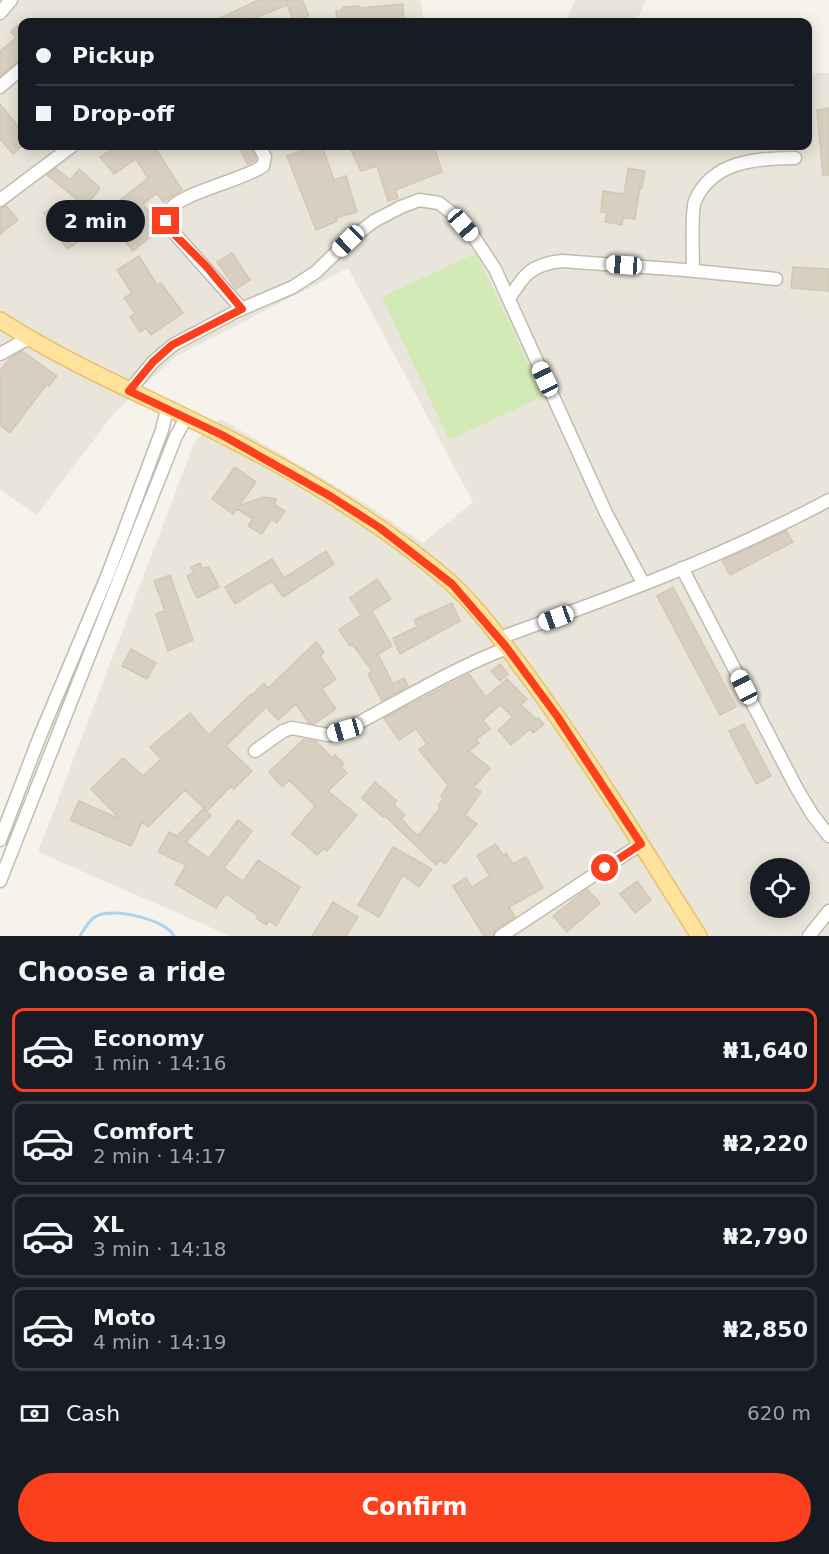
<!DOCTYPE html>
<html lang="en">
<head>
<meta charset="utf-8">
<style>
	:root { --surface:#171b24; --page:#20242c; --text:#f1f3f6; --muted:#9ea1a6; --line:#363941; --accent:#fc3f1d }
	body { margin:0; font-family:"DejaVu Sans",sans-serif; background:var(--page); color:var(--text); height:100vh; display:flex; flex-direction:column; font-size:22px; white-space:nowrap }
	* { box-sizing:border-box; margin:0 }
	p { font-size:20px; color:var(--muted) }
	.icon { flex:none; width:33px; height:33px; fill:none; stroke:currentColor; stroke-width:2; stroke-linecap:round; stroke-linejoin:round }
	.map { position:relative; height:936px; overflow:hidden }
	.side { display:flex; flex-direction:column; background:var(--surface); flex:1 }
	.side>* { flex:none }
	.top-card { position:absolute; left:18px; top:18px; width:794px; height:132px; border-radius:12px; box-shadow:0 3px 15px #0003; display:grid; align-content:center; height:132px; padding:0 18px; background:var(--surface) }
	.buttons { position:absolute; left:750px; top:858px; display:grid; gap:12px }
	.buttons a { display:grid; place-items:center; width:60px; height:60px; border-radius:50%; background:var(--surface); box-shadow:0 3px 15px #0003; font-size:30px }
	.end { position:absolute; width:27px; height:27px; margin:-14px; border:8px solid #fc3f1d; background:#fff; box-shadow:0 0 0 3px #fff }
	.from { border-radius:50% }
	.bubble { position:absolute; height:42px; border-radius:21px; background:var(--surface); box-shadow:0 3px 15px #0003; font-size:20px; font-weight:700; line-height:42px; text-align:center }
	.car { position:absolute; width:18px; height:36px; margin:-18px -9px; border-radius:8px; box-shadow:0 0 4px 2px #0007; background:linear-gradient(#fff 24%,#345 0 40%,#fff 0 76%,#345 0 86%,#fff 0) }
	.top-card b { display:flex; align-items:center; gap:21px; height:57px; font-size:22px }
	.top-card b+b { border-top:2px solid var(--line) }
	.top-card i { width:15px; height:15px; background:var(--text) }
	ul { padding:0; list-style:none }
	li { display:flex; align-items:center; gap:18px; height:84px; margin:0 12px 9px; padding:0 6px; border:3px solid var(--line); border-radius:12px }
	li div { flex:1 }
	li b { display:block; font-size:22px }
	li em { font-style:normal; font-weight:700 }
	li.active { border-color:var(--accent) }
	li>.icon { width:54px; height:54px; stroke-width:1.5 }
	h2 { padding:0 18px; font-size:27px; line-height:72px }
	.pay { display:flex; align-items:center; gap:15px; height:66px; padding:0 18px; font-size:22px }
	.pay p { margin-inline-start:auto }
	.cta { display:flex; gap:12px; margin-top:auto; padding:12px 18px }
	.cta a { flex:1; height:69px; border-radius:36px; background:var(--accent); color:#fff; font-size:24px; font-weight:700; line-height:69px; text-align:center }
	.map>svg:first-child { display:block }
	.residential { fill:#eae5da; fill-rule:evenodd }
	.green { fill:#d2eab5 }
	.lines { fill:none; stroke-linecap:round; stroke-linejoin:round }
	.stream { stroke:#a9d4f2; stroke-width:3 }
	.building { fill:#d8cfc1; stroke:#d3c7b4; stroke-width:1.5 }
	.minor-casing { stroke:#c2bbae; stroke-width:15 }
	.major-casing { stroke:#e6c16a; stroke-width:18 }
	.minor { stroke:#fff; stroke-width:12 }
	.major { stroke:#ffe39c; stroke-width:15 }
	.route { stroke:#fc3f1d; stroke-width:8 }
</style>
</head>
<body>
<div class="map">
<svg width="829" height="936" viewBox="0 0 829 936">
	<rect width="100%" height="100%" fill="#f6f3ec"/>
	<!-- residential -->
	<path class="residential" d="M0 0H420L424 22H22V146H807V73H829V936H230L38 852 195 441 221 419 366 504 423 543 473 502 348 268 175 357 115 412 37 515 0 490ZM760 868H800V908H760Z
		M575 0H646L636 22H566Z"/>
	<!-- green -->
	<path class="green" d="M476 253 544 396 449 440 382 297Z"/>
	<g class="lines">
		<!-- stream -->
		<path class="stream" d="M80 936C85 928 90 918 99 915 116 908 166 920 174 936"/>
	</g>
	<!-- building -->
	<path class="building" d="M258 0H302L309 16 294 22 287 5 246 22H212Z
		M403 4 404 22H337L336 11H341L343 7 359 6V8Z
		M18 25 22 30V59L0 76V51L16 38 11 32Z
		M0 104 22 131V146L13 154 0 139Z
		M829 108V175H823L817 110Z
		M117 146H145L147 149 154 146 182 190 163 202 157 193 143 204 161 228 133 251 114 227 109 230 99 217 148 178 136 159 114 174 100 157Z
		M239 146H251L256 160 247 164Z
		M314 146H322L334 180 346 176 357 212 336 218 337 221 316 230 287 156Z
		M349 146H364L366 150 383 146H434L442 172 395 190 398 198 388 201 377 166 361 171Z
		M56 168 70 180 79 169 100 188 94 196 84 205 47 175Z
		M628 168 645 171 642 188 640 187 635 219 623 218 622 225 605 222 607 213 601 212 603 191 624 194Z
		M60 202 69 216 79 213 88 227 84 230 88 236 67 249 44 213Z
		M6 206 18 220 0 234V209Z
		M232 253 250 280 236 289 217 262Z
		M139 256 155 282 158 285 161 283 183 313 151 335 146 328 140 332 130 317 135 313 124 298 132 293 117 270Z
		M793 267 829 269V291L791 288Z
		M22 351 57 376 49 386 47 384 10 433 0 425V371L10 358Z
		M235 467 256 482 239 506 263 497 276 499 275 505 285 511 277 523 271 519 262 534 248 526 253 519 237 509 233 514 212 499Z
		M786 531 793 542 730 575 722 560Z
		M326 551 334 564 283 597 272 581 235 604 225 587 272 559 284 578Z
		M200 563 202 568 209 567 219 587 197 598 187 576 194 573 191 567Z
		M170 575 193 640 168 651 156 614 165 611 154 581Z
		M377 579 391 599 372 611 392 646 378 654 393 684 404 678 408 686 382 701 368 674 372 671 352 644 350 646 339 630 361 615 350 598Z
		M673 587 736 707 720 715 657 596Z
		M452 603 460 621 400 654 393 638 417 627 414 620Z
		M316 642 324 652 320 656 336 679 322 689 336 709 314 724 309 723 296 704 278 720 266 707 226 746 252 771 234 789 231 786 207 811 185 790 148 827 142 822 131 846 70 820 79 801 120 819 91 789 123 758 143 776 161 759 150 747 190 713 209 735 251 694 252 695 264 683 268 688Z
		M131 649 156 663 147 679 122 666Z
		M500 664 508 674 500 681 491 671Z
		M469 674 486 697 507 679 527 699 521 705 536 719 538 718 544 724 533 733 530 729 511 745 498 730 513 717 500 705 483 720 490 729 476 740 479 743 469 751 490 768 474 787 481 792 465 815 477 824 445 864 440 860 436 865 385 816 383 817 362 798 375 782 397 801 394 805 405 815 401 819 418 836 440 808 438 806 443 798 441 796 448 785 419 750 427 744 416 729 399 740 384 718Z
		M744 724 771 776 756 784 729 731Z
		M304 739 316 741 332 758 335 755 344 764 341 767 347 773 328 791 357 815 327 851 324 848 317 855 292 834 315 806 289 780 282 787 269 772Z
		M203 809 211 815 186 842 209 858 238 820 252 831 224 868 243 881 258 860 300 887 276 926 269 921 266 925 257 919 258 916 226 894 216 908 175 884 186 865 158 852 169 832 177 836Z
		M495 844 503 855 506 853 513 864 526 857 543 888 509 907 515 917 496 929 493 936H484L453 886 466 878 472 887 490 876 477 856Z
		M393 847 432 869 419 887 403 875 379 917 358 905Z
		M637 881 651 900 635 913 620 894Z
		M587 889 600 903 567 932 553 916Z
		M333 902 358 917 346 936H312Z"/>
	<g class="lines">
		<defs>
			<path id="minor" d="M0 13 11 0
				M0 87 22 68
				M0 200 72 146
				M693 270C693 257 691 210 695 201 712 161 757 158 795 158
				M509 299C524 274 532 264 562 261L685 270 776 279
				M242 309 175 234 166 221C166 218 166 215 168 212 178 193 242 181 263 166L265 157 259 146
				M0 354 29 338
				M129 391 153 362 173 345 237 311 293 287 316 272 348 241 374 221 401 207 419 200 439 203 452 213 474 237 495 269 606 513 643 583
				M682 568 796 787 812 814 829 836
				M499 638C611 598 724 556 829 500
				M255 751 283 731 292 728 328 735 345 730C399 702 450 670 507 648
				M0 840 40 736 108 574 162 430 167 409
				M0 881 176 436 186 418
				M501 936 641 844
				M809 936 829 911"/>
			<path id="major" d="M0 320C70 365 148 397 222 435 299 474 386 526 451 583 482 612 508 649 533 683 593 765 645 851 699 936"/>
		</defs>
		<!-- minor casing -->
		<use href="#minor" class="minor-casing"/>
		<!-- major casing -->
		<use href="#major" class="major-casing"/>
		<!-- minor -->
		<use href="#minor" class="minor"/>
		<!-- major -->
		<use href="#major" class="major"/>
	</g>
	<g class="lines">
		<!-- route -->
		<path class="route" d="M166 221 174 234 206 266 242 309 172 345 153 362 129 391 222 435 330 496 380 528 452 584 507 648 557 716 641 844 605 868"/>
	</g>
</svg>
<div class="buttons">
<a><svg class="icon" aria-label="locate" viewBox="0 0 24 24"><circle cx="12" cy="12" r="6"/><path d="M12 2v4M12 18v4M2 12h4M18 12h4"/></svg></a>
</div>
<i class="end from" style="left:605px;top:868px"></i>
<i class="end" style="left:166px;top:221px"></i>
<div class="bubble" style="left:46px;top:200px;width:99px">2 min</div>
<i class="car" style="left:463px;top:225px;rotate:139deg"></i>
<i class="car" style="left:348px;top:241px;rotate:226deg"></i>
<i class="car" style="left:624px;top:265px;rotate:274deg"></i>
<i class="car" style="left:545px;top:379px;rotate:335deg"></i>
<i class="car" style="left:556px;top:618px;rotate:250deg"></i>
<i class="car" style="left:744px;top:687px;rotate:333deg"></i>
<i class="car" style="left:345px;top:730px;rotate:254deg"></i>
<div class="top-card">
<b><i class="from"></i>Pickup</b>
<b><i></i>Drop-off</b>
</div>
</div>
<section class="side">
<h2>Choose a ride</h2>
<ul>
<li class="active"><svg class="icon" aria-label="car" viewBox="0 0 24 24"><path d="M5 17H2v-5l4-1 3-4h7l3 4 3 1v5h-3M9 17h6M6 11h13"/><circle cx="7" cy="17" r="2"/><circle cx="17" cy="17" r="2"/></svg><div><b>Economy</b><p>1 min · 14:16</p></div><em>₦1,640</em></li>
<li><svg class="icon" aria-label="car" viewBox="0 0 24 24"><path d="M5 17H2v-5l4-1 3-4h7l3 4 3 1v5h-3M9 17h6M6 11h13"/><circle cx="7" cy="17" r="2"/><circle cx="17" cy="17" r="2"/></svg><div><b>Comfort</b><p>2 min · 14:17</p></div><em>₦2,220</em></li>
<li><svg class="icon" aria-label="car" viewBox="0 0 24 24"><path d="M5 17H2v-5l4-1 3-4h7l3 4 3 1v5h-3M9 17h6M6 11h13"/><circle cx="7" cy="17" r="2"/><circle cx="17" cy="17" r="2"/></svg><div><b>XL</b><p>3 min · 14:18</p></div><em>₦2,790</em></li>
<li><svg class="icon" aria-label="car" viewBox="0 0 24 24"><path d="M5 17H2v-5l4-1 3-4h7l3 4 3 1v5h-3M9 17h6M6 11h13"/><circle cx="7" cy="17" r="2"/><circle cx="17" cy="17" r="2"/></svg><div><b>Moto</b><p>4 min · 14:19</p></div><em>₦2,850</em></li>
</ul>
<div class="pay"><svg class="icon" aria-label="cash" viewBox="0 0 24 24"><path d="M3 7h18v10H3z"/><circle cx="12" cy="12" r="2"/></svg>Cash<p>620 m</p></div>
<div class="cta"><a>Confirm</a></div>
</section>
</body>
</html>
